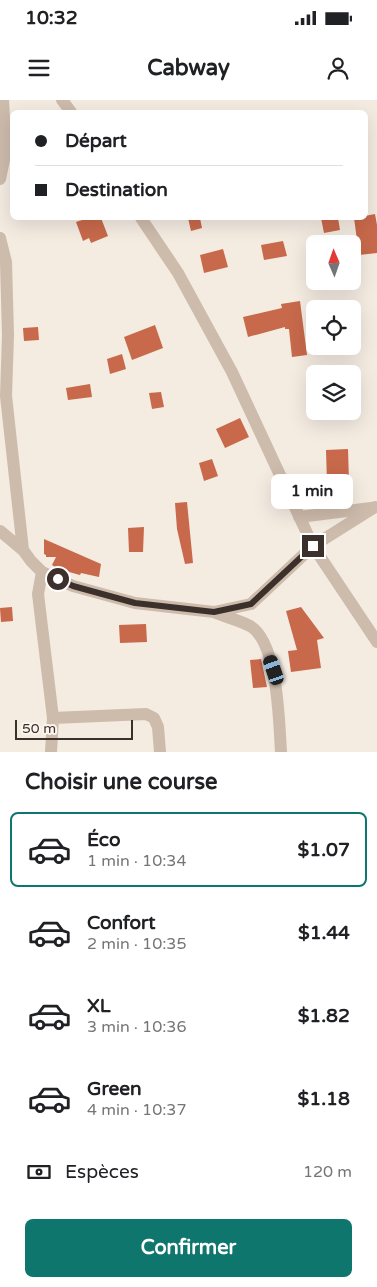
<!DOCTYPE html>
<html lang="fr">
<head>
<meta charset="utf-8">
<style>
	:root { --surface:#fff; --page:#f6f6f6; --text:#202124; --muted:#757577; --line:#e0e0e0; --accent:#0f766e }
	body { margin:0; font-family:"Varela Round",sans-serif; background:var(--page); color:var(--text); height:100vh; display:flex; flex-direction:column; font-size:19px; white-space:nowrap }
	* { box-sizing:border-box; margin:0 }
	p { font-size:16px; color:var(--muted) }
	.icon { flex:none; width:28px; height:28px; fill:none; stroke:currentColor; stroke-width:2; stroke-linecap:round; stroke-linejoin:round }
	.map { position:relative; height:652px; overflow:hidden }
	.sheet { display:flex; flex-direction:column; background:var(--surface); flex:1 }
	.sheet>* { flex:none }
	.top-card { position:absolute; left:10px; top:10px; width:358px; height:110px; border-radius:8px; box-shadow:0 5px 20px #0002; display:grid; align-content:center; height:110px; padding:0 25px; background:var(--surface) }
	.needle { width:32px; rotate:358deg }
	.controls { position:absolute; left:306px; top:135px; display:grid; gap:10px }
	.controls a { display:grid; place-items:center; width:55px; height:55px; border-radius:8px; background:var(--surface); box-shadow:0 5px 20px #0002; font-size:25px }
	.scale { position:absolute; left:15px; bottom:12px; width:118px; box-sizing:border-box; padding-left:5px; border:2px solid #3b302b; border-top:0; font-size:14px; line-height:18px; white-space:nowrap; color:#3b302b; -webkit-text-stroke:4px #fbf5ee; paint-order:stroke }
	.end { position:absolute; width:22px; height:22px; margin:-11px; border:6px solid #3b302b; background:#fff; box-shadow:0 0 0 2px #fff }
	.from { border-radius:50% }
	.bubble { position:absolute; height:35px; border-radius:8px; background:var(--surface); box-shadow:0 5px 20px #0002; font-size:16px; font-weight:700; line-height:35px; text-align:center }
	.car { position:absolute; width:15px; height:30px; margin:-15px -8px; border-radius:6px; box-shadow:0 0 4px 1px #0007; background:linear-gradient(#222 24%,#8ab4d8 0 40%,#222 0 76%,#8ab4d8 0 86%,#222 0) }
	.top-card b { display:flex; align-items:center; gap:18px; height:48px; font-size:19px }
	.top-card b+b { border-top:1px solid var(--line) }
	.top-card i { width:12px; height:12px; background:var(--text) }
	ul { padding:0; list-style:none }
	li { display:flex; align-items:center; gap:15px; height:75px; margin:0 10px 8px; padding:0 15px; border:2px solid transparent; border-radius:8px }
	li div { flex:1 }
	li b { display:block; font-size:19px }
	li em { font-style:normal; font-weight:700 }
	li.active { border-color:var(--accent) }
	li>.icon { width:45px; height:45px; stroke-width:1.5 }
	h2 { padding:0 25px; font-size:22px; line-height:60px }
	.pay { display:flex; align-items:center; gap:12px; height:55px; padding:0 25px; font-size:19px }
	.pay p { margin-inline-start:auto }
	.cta { display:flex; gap:10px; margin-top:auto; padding:10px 25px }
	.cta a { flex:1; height:58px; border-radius:8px; background:var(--accent); color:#fff; font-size:20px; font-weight:700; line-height:58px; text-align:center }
	.status { display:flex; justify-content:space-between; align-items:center; height:35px; padding:0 25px; background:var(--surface); direction:ltr }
	.status svg { height:14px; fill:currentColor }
	header { display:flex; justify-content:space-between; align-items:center; height:65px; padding:0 25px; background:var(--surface); font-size:22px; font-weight:700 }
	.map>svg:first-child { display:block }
	.building { fill:#c8694b }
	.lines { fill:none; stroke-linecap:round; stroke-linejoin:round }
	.minor { stroke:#cdbbac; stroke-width:12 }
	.route { stroke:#3b302b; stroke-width:6 }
</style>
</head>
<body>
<div class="status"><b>10:32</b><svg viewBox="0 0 49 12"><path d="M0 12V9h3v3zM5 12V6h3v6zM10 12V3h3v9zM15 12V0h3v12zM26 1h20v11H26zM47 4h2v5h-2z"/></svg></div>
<header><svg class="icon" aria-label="menu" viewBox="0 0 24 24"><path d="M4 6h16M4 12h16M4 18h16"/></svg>Cabway<svg class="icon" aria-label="person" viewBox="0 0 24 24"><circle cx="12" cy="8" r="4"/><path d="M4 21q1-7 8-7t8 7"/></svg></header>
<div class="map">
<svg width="377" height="652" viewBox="0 0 377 652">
	<rect width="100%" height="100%" fill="#f4ebe1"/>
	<!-- building -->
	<path class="building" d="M375 114 377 125V153L359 155 354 118Z
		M88 118H101L108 136 91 143 89 138 83 141 76 122Z
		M188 118H200L202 128 191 131Z
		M321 118H338L340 130 324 133Z
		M283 141 287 156 264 160 261 145Z
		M223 149 228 167 204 173 200 155Z
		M300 201 307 255 292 257 289 229H285V227L248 237 243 217 282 208 281 204Z
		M155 225 163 248 132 260 124 237Z
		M38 227 39 240 24 241 23 228Z
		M122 254 126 269 110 274 107 259Z
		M90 284 92 297 68 300 66 288Z
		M161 292 164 307 152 309 149 293Z
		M240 318 249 337 225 348 216 329Z
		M348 349 349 382 327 383 326 350Z
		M212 359 218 376 204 381 199 363Z
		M187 402 193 463 185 464 177 429 175 403Z
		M144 427 143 452H129L128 428Z
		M44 439 101 464 99 477 81 473 80 475 58 469 52 465 56 457H46V455L44 454Z
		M12 507 13 521 1 522 0 508Z
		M301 507 324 538 317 540 321 568 291 572 288 551 297 550 286 511Z
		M146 524 147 542 120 543 119 525Z
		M261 559 267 587 253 588 250 560Z"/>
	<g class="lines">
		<!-- minor -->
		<path class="minor" d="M62 0 71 12
			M0 79 6 50 3 0
			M141 118 178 173 232 272 313 446 377 542
			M0 138 6 162 8 235 6 296 23 450
			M299 417 371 408
			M0 431 23 450 31 461 42 472 73 486 135 503 214 512 251 504 313 446 375 407
			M42 472 38 494 53 618 51 652
			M214 512C225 517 239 520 250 526 278 542 279 622 281 652
			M53 618 146 614 154 618 158 627 160 652"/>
	</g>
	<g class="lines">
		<!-- route -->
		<path class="route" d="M58 479 73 486 135 503 214 512 251 504 313 446"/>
	</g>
</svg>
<div class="controls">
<a><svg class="needle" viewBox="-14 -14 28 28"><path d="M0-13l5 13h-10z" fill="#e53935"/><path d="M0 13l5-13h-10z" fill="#757577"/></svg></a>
<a><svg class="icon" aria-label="locate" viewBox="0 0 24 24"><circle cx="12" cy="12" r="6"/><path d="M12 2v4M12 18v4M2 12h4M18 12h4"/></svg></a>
<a><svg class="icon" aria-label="layers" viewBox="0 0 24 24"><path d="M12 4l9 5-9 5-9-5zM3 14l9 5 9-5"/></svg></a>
</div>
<div class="scale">50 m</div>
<i class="end from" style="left:58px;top:479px"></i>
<i class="end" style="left:313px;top:446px"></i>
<div class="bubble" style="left:271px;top:374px;width:82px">1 min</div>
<i class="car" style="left:274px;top:570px;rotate:341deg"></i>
<div class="top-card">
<b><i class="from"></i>Départ</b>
<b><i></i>Destination</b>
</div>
</div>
<section class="sheet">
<h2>Choisir une course</h2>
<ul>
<li class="active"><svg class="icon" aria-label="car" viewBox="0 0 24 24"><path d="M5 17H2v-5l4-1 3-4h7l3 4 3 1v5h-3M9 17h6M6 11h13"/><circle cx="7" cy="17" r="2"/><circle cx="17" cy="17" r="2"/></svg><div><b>Éco</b><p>1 min · 10:34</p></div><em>$1.07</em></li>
<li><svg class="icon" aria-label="car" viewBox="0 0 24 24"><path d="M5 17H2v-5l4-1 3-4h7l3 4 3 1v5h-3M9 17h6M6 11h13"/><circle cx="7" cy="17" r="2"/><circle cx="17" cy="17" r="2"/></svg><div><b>Confort</b><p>2 min · 10:35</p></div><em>$1.44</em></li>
<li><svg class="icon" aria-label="car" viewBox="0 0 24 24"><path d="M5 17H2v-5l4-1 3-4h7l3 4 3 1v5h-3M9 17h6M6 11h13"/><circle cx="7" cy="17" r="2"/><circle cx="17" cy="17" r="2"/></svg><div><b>XL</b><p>3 min · 10:36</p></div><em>$1.82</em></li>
<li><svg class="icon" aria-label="car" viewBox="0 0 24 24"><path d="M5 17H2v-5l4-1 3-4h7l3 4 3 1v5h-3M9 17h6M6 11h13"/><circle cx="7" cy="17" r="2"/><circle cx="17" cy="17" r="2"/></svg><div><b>Green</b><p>4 min · 10:37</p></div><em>$1.18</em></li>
</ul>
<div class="pay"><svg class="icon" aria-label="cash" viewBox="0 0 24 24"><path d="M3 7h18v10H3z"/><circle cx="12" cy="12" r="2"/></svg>Espèces<p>120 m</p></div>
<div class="cta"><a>Confirmer</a></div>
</section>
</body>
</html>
